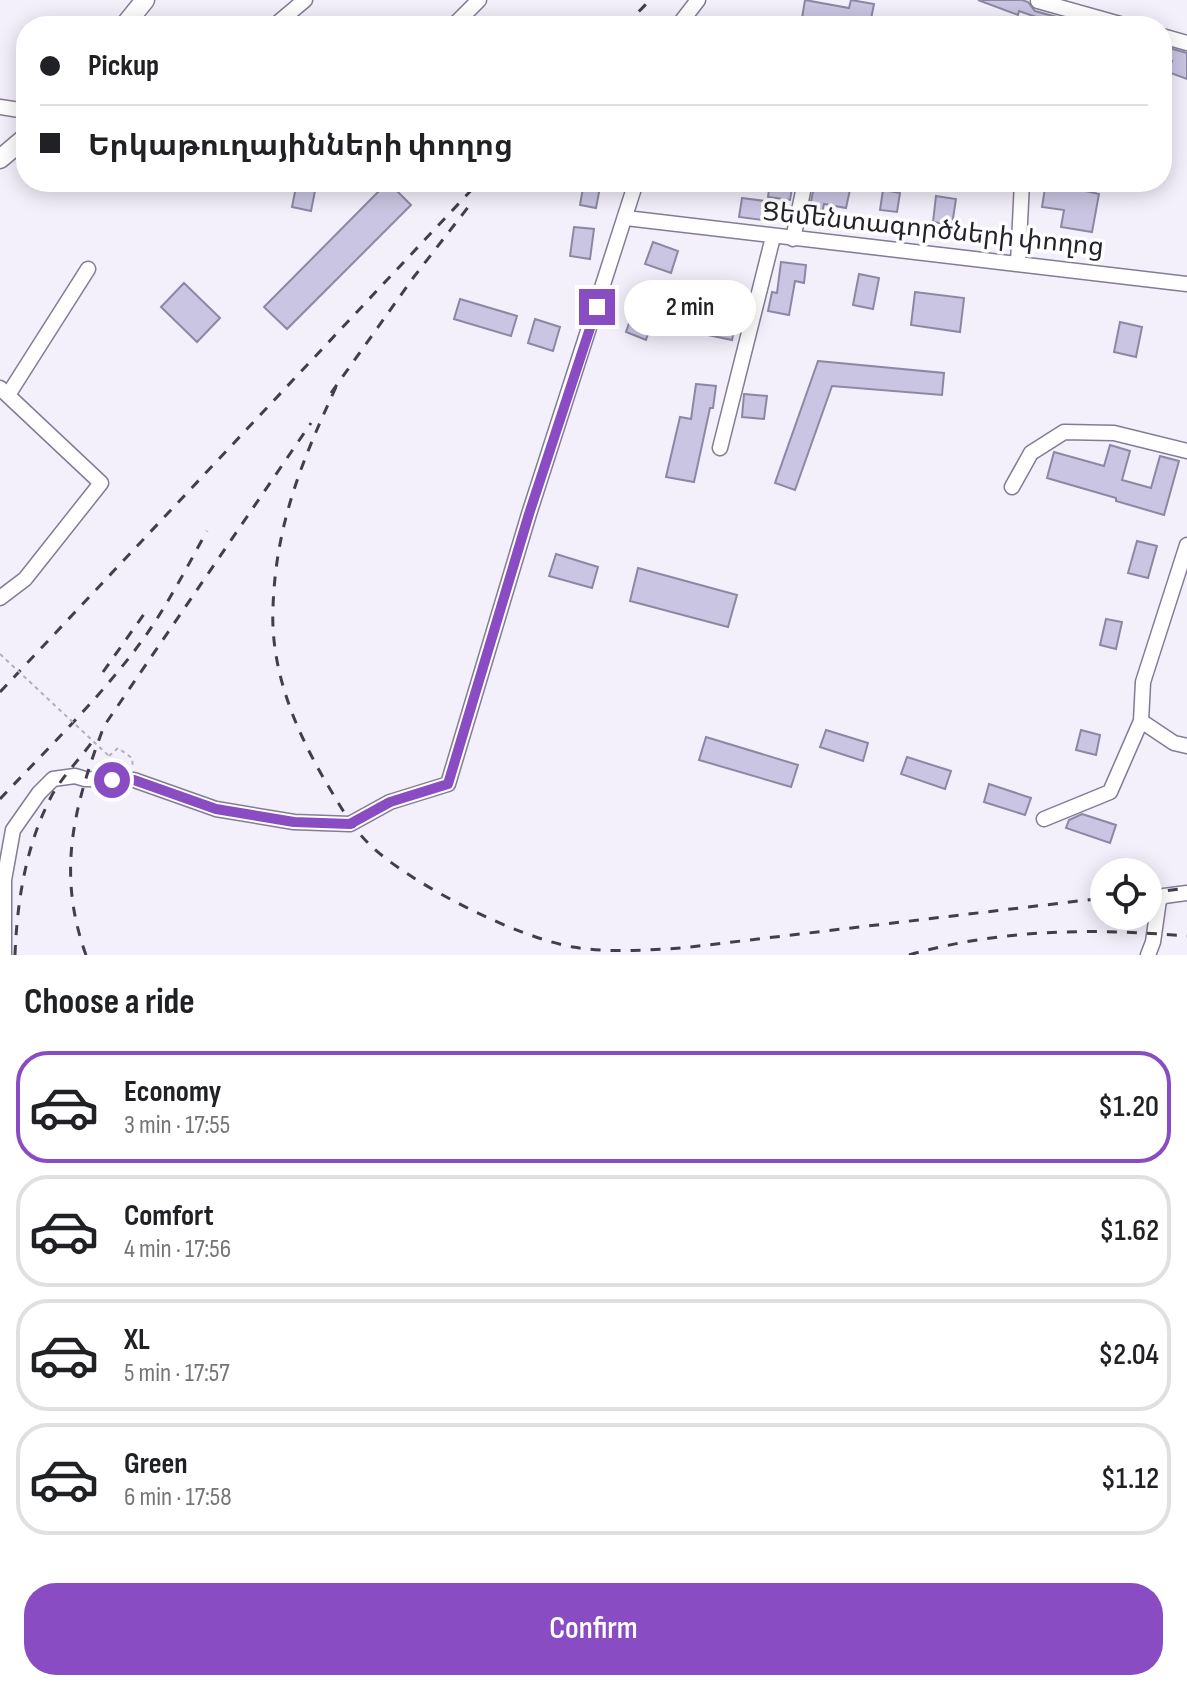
<!DOCTYPE html>
<html lang="en">
<head>
<meta charset="utf-8">
<style>
	:root { --surface:#fff; --page:#f2f2f2; --text:#202124; --muted:#757577; --line:#e0e0e0; --accent:#894cc2 }
	body { margin:0; font-family:"Sofia Sans Condensed","Noto Sans Armenian",sans-serif; background:var(--page); color:var(--text); height:100vh; display:flex; flex-direction:column; font-size:30px; white-space:nowrap }
	* { box-sizing:border-box; margin:0 }
	p { font-size:26px; color:var(--muted) }
	.icon { flex:none; width:44px; height:44px; fill:none; stroke:currentColor; stroke-width:2; stroke-linecap:round; stroke-linejoin:round }
	.map { position:relative; height:955px; overflow:hidden }
	.drawer { display:flex; flex-direction:column; background:var(--surface); flex:1 }
	.drawer>* { flex:none }
	.hud { position:absolute; left:16px; top:16px; width:1156px; height:176px; border-radius:32px; box-shadow:0 4px 20px #0003; display:grid; align-content:center; height:176px; padding:0 24px; background:var(--surface) }
	.fabs { position:absolute; left:1090px; top:858px; display:grid; gap:16px }
	.fabs a { display:grid; place-items:center; width:72px; height:72px; border-radius:50%; background:var(--surface); box-shadow:0 4px 20px #0003; font-size:40px }
	.end { position:absolute; width:36px; height:36px; margin:-18px; border:10px solid #894cc2; background:#fff; box-shadow:0 0 0 4px #fff }
	.from { border-radius:50% }
	.bubble { position:absolute; height:56px; border-radius:28px; background:var(--surface); box-shadow:0 4px 20px #0003; font-size:26px; font-weight:600; line-height:56px; text-align:center }
	.hud b { display:flex; align-items:center; gap:28px; height:76px; font-size:30px }
	.hud b+b { border-top:2px solid var(--line) }
	.hud i { width:20px; height:20px; background:var(--text) }
	ul { padding:0; list-style:none }
	li { display:flex; align-items:center; gap:24px; height:112px; margin:0 16px 12px; padding:0 8px; border:4px solid var(--line); border-radius:32px }
	li div { flex:1 }
	li b { display:block; font-size:30px }
	li em { font-style:normal; font-weight:600 }
	li.active { border-color:var(--accent) }
	li>.icon { width:72px; height:72px; stroke-width:1.5 }
	h2 { padding:0 24px; font-size:36px; line-height:96px }
	.action { display:flex; gap:16px; margin-top:auto; padding:16px 24px }
	.action a { flex:1; height:92px; border-radius:32px; background:var(--accent); color:#fff; font-size:32px; font-weight:600; line-height:92px; text-align:center }
	.map>svg:first-child { display:block }
	.building { fill:#c9c5e2; stroke:#8c88a4; stroke-width:2 }
	.lines { fill:none; stroke-linecap:round; stroke-linejoin:round }
	.minor-casing { stroke:#847b95; stroke-width:17 }
	.major-casing { stroke:#847b95; stroke-width:21 }
	.path { stroke:#b2aeba; stroke-width:2; stroke-dasharray:4 4; stroke-linecap:butt }
	.minor { stroke:#fff; stroke-width:14 }
	.major { stroke:#fff; stroke-width:18 }
	.rail { stroke:#433f4a; stroke-width:3; stroke-dasharray:10 10; stroke-linecap:butt }
	.path-bridge { stroke:#b2aeba; stroke-width:2; stroke-dasharray:4 4; stroke-linecap:butt }
	.route { stroke:#894cc2; stroke-width:10 }
	.labels { text-anchor:middle; dominant-baseline:central; stroke-width:7; stroke-linejoin:round; paint-order:stroke }
	.street-label { font-size:26px; fill:#26222d; stroke:#fff }
</style>
</head>
<body>
<div class="map">
<svg width="1187" height="955" viewBox="0 0 1187 955">
	<rect width="100%" height="100%" fill="#f3effb"/>
	<!-- building -->
	<path class="building" d="M805 0 849 8 851 0 874 4 871 19 866 18 864 26H840L802 18Z
		M978 0H1022L1028 2 1035 11 1090 26H1062L1019 11 1018 15Z
		M1162 46 1187 53V79L1168 72 1172 61 1162 58Z
		M297 182 316 186 311 211 292 207Z
		M388 182 411 205 287 329 264 307Z
		M584 182H601L596 208 580 205Z
		M770 182H793L790 200 768 197Z
		M815 182 851 185 846 208 824 204 822 213 809 211Z
		M1046 182 1099 194 1092 232 1061 227 1064 210 1042 207Z
		M883 190 900 193 897 212 880 210Z
		M936 196 956 199 952 225 933 222Z
		M742 198 765 201 762 220 739 217Z
		M574 227 594 229 590 259 570 256Z
		M653 242 678 251 671 273 645 264Z
		M781 262 806 265 804 283 795 281 789 315 768 311 772 292 777 293Z
		M859 274 879 278 873 309 853 305Z
		M184 283 220 318 197 342 161 307Z
		M915 292 964 298 960 332 911 325Z
		M460 299 517 316 511 336 454 319Z
		M635 306 655 313 646 340 626 332Z
		M708 314 736 321 732 340 703 334Z
		M535 319 560 327 553 351 528 343Z
		M1120 322 1142 327 1136 357 1114 352Z
		M818 361 944 373 942 395 832 386 795 490 775 483Z
		M696 384 716 386 713 408H710L694 482 666 477 680 417 691 419Z
		M744 394 767 396 764 419 742 417Z
		M1110 445 1130 451 1122 480 1151 488 1160 456 1179 461 1164 515 1116 501V498L1047 478 1054 452 1104 466Z
		M1137 541 1157 546 1148 578 1128 573Z
		M556 554 598 567 592 588 549 576Z
		M638 568 737 595 728 627 630 601Z
		M1106 619 1122 622 1116 649 1100 645Z
		M826 730 868 743 863 761 820 747Z
		M1081 730 1100 735 1096 755 1076 750Z
		M706 737 798 765 791 787 699 760Z
		M907 757 951 771 945 789 901 774Z
		M989 784 1031 798 1025 815 984 802Z
		M1082 814 1116 825 1110 843 1066 828 1069 820Z"/>
	<g class="lines">
		<defs>
			<path id="minor" d="M1038 1 1127 26
				M274 26 305 0
				M453 26 479 0
				M678 26 698 0
				M1162 36 1187 43
				M0 107 26 111
				M626 218 1187 284
				M793 239 805 182
				M1018 263 1022 182
				M0 388 101 483 25 579 0 598
				M8 395 88 269
				M720 448 773 237
				M1012 487 1031 453 1064 432 1114 433 1187 451
				M1141 721 1174 743 1187 746
				M1044 819 1110 792 1141 721 1143 682 1187 545
				M4 955V880L13 830 39 793 53 779 75 776 85 779 134 780 216 809 294 822 350 824 390 802 448 784 529 514 636 182
				M1148 955 1153 942 1159 900 1164 896 1187 893"/>
			<path id="major" d="M124 26 145 0
				M0 159 26 137"/>
		</defs>
		<!-- minor casing -->
		<use href="#minor" class="minor-casing"/>
		<!-- major casing -->
		<use href="#major" class="major-casing"/>
		<!-- path -->
		<path class="path" d="M109 756 118 748 132 758 133 768"/>
		<!-- minor -->
		<use href="#minor" class="minor"/>
		<!-- major -->
		<use href="#major" class="major"/>
		<!-- rail -->
		<path class="rail" d="M625 26 650 0
			M336 387C302 461 276 523 273 607 270 672 297 734 330 789 342 809 352 827 369 844 410 884 516 937 573 947 609 953 646 950 682 948L1104 898
			M331 393 413 278 469 206
			M103 672 149 607
			M0 692 479 182
			M0 799C49 747 102 696 144 638 168 604 187 567 207 531
			M1148 893 1187 888
			M15 955C17 901 26 845 51 797 61 778 79 760 92 742
			M86 955C56 872 74 806 104 726L311 423
			M909 955C999 929 1094 928 1187 936"/>
		<!-- path-bridge -->
		<path class="path-bridge" d="M0 654 109 756"/>
	</g>
	<g class="lines">
		<!-- route -->
		<path class="route" d="M112 780H134L216 809 294 822 350 824 390 802 448 784 529 514 597 307"/>
	</g>
	<g class="labels">
		<!-- street labels -->
		<g class="street-label">
			<text transform="translate(933 230) rotate(6)">Ցեմենտագործների փողոց</text>
		</g>
	</g>
</svg>
<div class="fabs">
<a><svg class="icon" aria-label="locate" viewBox="0 0 24 24"><circle cx="12" cy="12" r="6"/><path d="M12 2v4M12 18v4M2 12h4M18 12h4"/></svg></a>
</div>
<i class="end from" style="left:112px;top:780px"></i>
<i class="end" style="left:597px;top:307px"></i>
<div class="bubble" style="left:624px;top:280px;width:132px">2 min</div>
<div class="hud">
<b><i class="from"></i>Pickup</b>
<b><i></i>Երկաթուղայինների փողոց</b>
</div>
</div>
<section class="drawer">
<h2>Choose a ride</h2>
<ul>
<li class="active"><svg class="icon" aria-label="car" viewBox="0 0 24 24"><path d="M5 17H2v-5l4-1 3-4h7l3 4 3 1v5h-3M9 17h6M6 11h13"/><circle cx="7" cy="17" r="2"/><circle cx="17" cy="17" r="2"/></svg><div><b>Economy</b><p>3 min · 17:55</p></div><em>$1.20</em></li>
<li><svg class="icon" aria-label="car" viewBox="0 0 24 24"><path d="M5 17H2v-5l4-1 3-4h7l3 4 3 1v5h-3M9 17h6M6 11h13"/><circle cx="7" cy="17" r="2"/><circle cx="17" cy="17" r="2"/></svg><div><b>Comfort</b><p>4 min · 17:56</p></div><em>$1.62</em></li>
<li><svg class="icon" aria-label="car" viewBox="0 0 24 24"><path d="M5 17H2v-5l4-1 3-4h7l3 4 3 1v5h-3M9 17h6M6 11h13"/><circle cx="7" cy="17" r="2"/><circle cx="17" cy="17" r="2"/></svg><div><b>XL</b><p>5 min · 17:57</p></div><em>$2.04</em></li>
<li><svg class="icon" aria-label="car" viewBox="0 0 24 24"><path d="M5 17H2v-5l4-1 3-4h7l3 4 3 1v5h-3M9 17h6M6 11h13"/><circle cx="7" cy="17" r="2"/><circle cx="17" cy="17" r="2"/></svg><div><b>Green</b><p>6 min · 17:58</p></div><em>$1.12</em></li>
</ul>
<div class="action"><a>Confirm</a></div>
</section>
</body>
</html>
